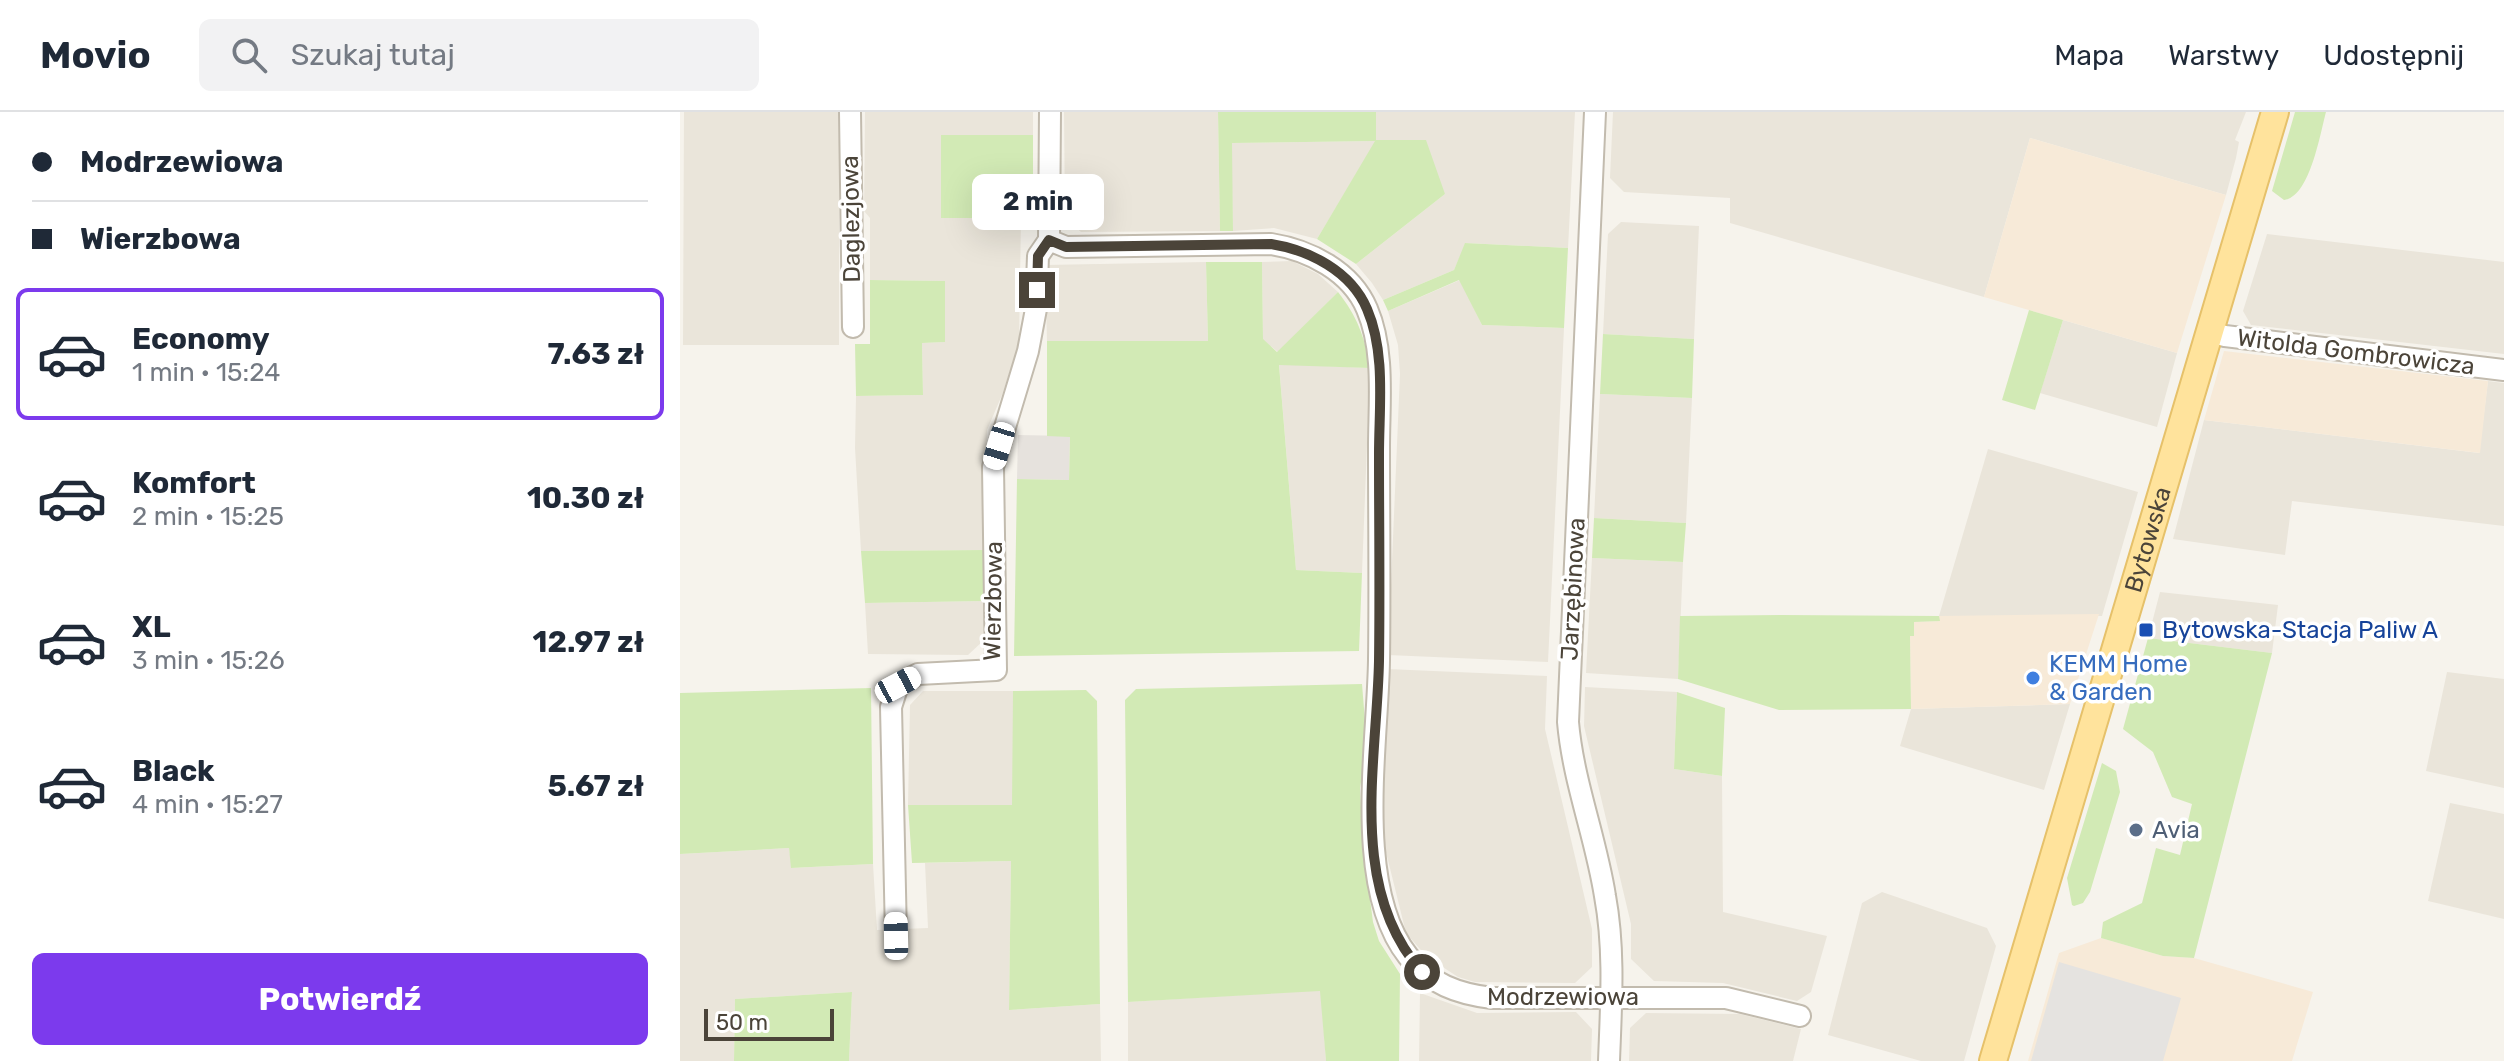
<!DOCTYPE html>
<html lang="pl">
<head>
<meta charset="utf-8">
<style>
	:root { --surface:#fff; --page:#f2f2f3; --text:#1f2937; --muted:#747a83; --line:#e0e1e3; --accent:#7c3aed }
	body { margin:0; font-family:Rubik,sans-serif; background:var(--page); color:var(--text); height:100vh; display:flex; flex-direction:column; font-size:30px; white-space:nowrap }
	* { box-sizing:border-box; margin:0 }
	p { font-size:26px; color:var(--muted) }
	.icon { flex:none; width:44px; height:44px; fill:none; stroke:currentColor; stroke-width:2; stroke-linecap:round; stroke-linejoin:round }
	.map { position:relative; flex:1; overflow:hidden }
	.sheet { display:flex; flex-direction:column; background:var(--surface); width:680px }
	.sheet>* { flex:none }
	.banner { display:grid; align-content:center; height:176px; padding:0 32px; background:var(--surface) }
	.scale { position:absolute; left:24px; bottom:20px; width:130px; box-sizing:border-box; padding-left:8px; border:4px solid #4b4439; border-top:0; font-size:22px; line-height:28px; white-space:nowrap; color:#4b4439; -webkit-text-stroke:6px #fff; paint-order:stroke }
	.end { position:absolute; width:36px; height:36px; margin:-18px; border:10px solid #4b4439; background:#fff; box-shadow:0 0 0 4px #fff }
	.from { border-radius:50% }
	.bubble { position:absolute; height:56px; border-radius:12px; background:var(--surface); box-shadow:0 8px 32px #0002; font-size:26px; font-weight:700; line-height:56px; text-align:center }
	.car { position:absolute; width:24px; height:48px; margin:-24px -12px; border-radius:10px; box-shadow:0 0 6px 2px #0007; background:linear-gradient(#fff 24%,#345 0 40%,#fff 0 76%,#345 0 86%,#fff 0) }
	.banner b { display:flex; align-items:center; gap:28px; height:76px; font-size:30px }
	.banner b+b { border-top:2px solid var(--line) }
	.banner i { width:20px; height:20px; background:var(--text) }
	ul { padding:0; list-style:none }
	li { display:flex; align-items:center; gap:24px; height:132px; margin:0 16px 12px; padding:0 16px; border:4px solid transparent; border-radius:12px }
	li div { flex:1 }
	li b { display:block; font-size:30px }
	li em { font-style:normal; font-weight:700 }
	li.active { border-color:var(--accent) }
	li>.icon { width:72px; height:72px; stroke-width:1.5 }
	.button { display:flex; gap:16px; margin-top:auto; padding:16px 32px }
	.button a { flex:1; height:92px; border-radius:12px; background:var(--accent); color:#fff; font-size:32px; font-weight:700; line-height:92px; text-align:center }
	header { display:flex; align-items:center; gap:48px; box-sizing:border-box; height:112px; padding:0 40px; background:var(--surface); border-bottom:2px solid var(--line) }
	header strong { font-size:38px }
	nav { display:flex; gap:44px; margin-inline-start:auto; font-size:28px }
	.search { width:560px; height:72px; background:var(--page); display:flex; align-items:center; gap:20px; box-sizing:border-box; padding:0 28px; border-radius:12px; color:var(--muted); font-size:30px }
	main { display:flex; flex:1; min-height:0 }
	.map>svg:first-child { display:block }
	.residential { fill:#eae5da }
	.commercial { fill:#f7ead8 }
	.industrial { fill:#e6e2dd }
	.green { fill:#d2eab5 }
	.parking { fill:#e5e3e0 }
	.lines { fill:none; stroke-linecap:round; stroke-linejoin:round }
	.minor-casing { stroke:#c2bbae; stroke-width:24 }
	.major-casing { stroke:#e6c16a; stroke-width:30 }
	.minor { stroke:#fff; stroke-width:20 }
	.major { stroke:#ffe39c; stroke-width:26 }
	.route { stroke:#4b4439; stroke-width:10 }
	.transit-dot { fill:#1a4fb4; stroke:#fff; stroke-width:3 }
	.shop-dot { fill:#3f7fe0; stroke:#fff; stroke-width:3 }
	.service-dot { fill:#5c6f8a; stroke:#fff; stroke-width:3 }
	.labels { text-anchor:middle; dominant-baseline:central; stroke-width:7; stroke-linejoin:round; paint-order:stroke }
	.street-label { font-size:24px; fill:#4b4439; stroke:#fff }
	.transit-label { font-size:24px; fill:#164399; stroke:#fff; text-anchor:start }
	.shop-label { font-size:24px; fill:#366cbe; stroke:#fff; text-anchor:start }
	.service-label { font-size:24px; fill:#4e5e75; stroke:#fff; text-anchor:start }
</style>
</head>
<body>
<header>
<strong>Movio</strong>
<div class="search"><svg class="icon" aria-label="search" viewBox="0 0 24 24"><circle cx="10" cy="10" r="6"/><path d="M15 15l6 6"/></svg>Szukaj tutaj</div>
<nav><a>Mapa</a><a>Warstwy</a><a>Udostępnij</a></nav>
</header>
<main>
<section class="sheet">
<div class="banner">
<b><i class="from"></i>Modrzewiowa</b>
<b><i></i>Wierzbowa</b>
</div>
<ul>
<li class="active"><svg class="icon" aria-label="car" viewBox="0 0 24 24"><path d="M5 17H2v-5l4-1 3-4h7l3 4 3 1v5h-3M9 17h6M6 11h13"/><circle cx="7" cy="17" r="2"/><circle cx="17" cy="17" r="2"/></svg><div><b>Economy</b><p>1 min · 15:24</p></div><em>7.63 zł</em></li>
<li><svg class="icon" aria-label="car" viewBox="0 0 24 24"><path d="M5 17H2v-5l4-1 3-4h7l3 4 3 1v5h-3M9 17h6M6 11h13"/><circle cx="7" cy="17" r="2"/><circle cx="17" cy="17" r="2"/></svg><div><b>Komfort</b><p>2 min · 15:25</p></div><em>10.30 zł</em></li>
<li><svg class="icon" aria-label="car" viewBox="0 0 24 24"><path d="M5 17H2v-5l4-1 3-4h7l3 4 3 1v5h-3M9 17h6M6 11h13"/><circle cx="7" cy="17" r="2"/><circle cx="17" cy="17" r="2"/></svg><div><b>XL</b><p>3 min · 15:26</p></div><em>12.97 zł</em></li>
<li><svg class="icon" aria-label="car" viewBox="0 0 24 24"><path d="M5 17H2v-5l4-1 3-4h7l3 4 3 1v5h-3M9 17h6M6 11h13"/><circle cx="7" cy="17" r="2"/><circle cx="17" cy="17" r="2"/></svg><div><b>Black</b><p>4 min · 15:27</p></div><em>5.67 zł</em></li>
</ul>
<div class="button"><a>Potwierdź</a></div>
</section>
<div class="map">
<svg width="1824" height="949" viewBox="0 0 1824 949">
	<rect width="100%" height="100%" fill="#f6f3ec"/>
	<!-- residential -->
	<path class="residential" d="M4 0H159V233H3Z
		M185 0H353V23H261V106H341L339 231 322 283 307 318 304 438 181 439 175 336 176 284 243 283 242 231 265 230V169L190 168V106L184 99Z
		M384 0H538L540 119 401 120 385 106Z
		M696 0H895L888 136 786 131 774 158 703 188 692 171 676 152 765 82 696 29 637 127 594 116 553 119 551 31 695 29Z
		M933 0H1566L1555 28 1559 30 1556 46 1546 83 1350 26 1304 185 1050 111V86L944 80 930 66Z
		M941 110 1019 114 1014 227 923 222 928 122Z
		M1587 122 1824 150V242L1571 213 1563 199Z
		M612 149 638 162 658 180 598 240 583 228 582 150Z
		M526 150 528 229H367L365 153Z
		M780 168 802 213 884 216 868 550 708 543 720 262 718 233 708 199Z
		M1383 208 1497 241 1477 315 1360 281Z
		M599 252 690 256 682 461 616 458Z
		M1808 269 1824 271V414L1612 389 1605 443 1493 427 1524 308 1799 341Z
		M920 282 1012 286 1006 411 914 406Z
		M1308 337 1458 380 1422 504H1259Z
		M912 446 1003 450 998 567 906 561Z
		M1480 480 1598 493 1592 541 1468 526Z
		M305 489 303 529 288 543 188 542 185 491Z
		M707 557 867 564 865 617 912 817V855L895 871 795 870 778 865 746 844 726 821 703 728 701 672Z
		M1767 560 1824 567V676L1746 659Z
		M905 575 997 580 994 657 1042 664 1043 800 1147 824 1131 880 1117 889 1043 871 974 869 951 847V812L904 614Z
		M243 579H333V693H228L230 593Z
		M1390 592 1364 678 1220 634 1231 597Z
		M1770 691 1824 702V807L1748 789Z
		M109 736 112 756 193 752 197 818 248 816 245 751 331 749 329 898 420 892 421 949H169L172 880 55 887 54 949H0V742Z
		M1202 780 1307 816 1316 834 1284 949H1241L1148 923 1182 791Z
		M641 878 646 949H448V890Z
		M740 881 797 901 896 900 912 917 911 949H739Z
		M966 901 1060 902 1121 917 1113 949H949L950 916Z"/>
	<!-- commercial -->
	<path class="commercial" d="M1350 26 1546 83 1497 241 1304 185Z
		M1544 239 1808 269 1800 341 1524 308Z
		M1419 502 1390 592 1231 597 1230 523 1233 524 1234 510 1259 509V504Z
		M1421 826 1483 844 1514 846 1633 880 1612 949H1348L1379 841Z"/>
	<!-- industrial -->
	<path class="industrial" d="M338 323 390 324 389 368 337 367Z"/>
	<!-- green -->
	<path class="green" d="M538 0H696V28H746L765 82 676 152 637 127 695 29 552 31 553 119H540Z
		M1615 0H1646C1640 22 1630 85 1604 88L1592 79Z
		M261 23H353V106H261Z
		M785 131 888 136 884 216 802 213 779 168 708 199 703 188 774 158Z
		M526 150H582L583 227 597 240 658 180C677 204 685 225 690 256L599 253 616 458 682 461 679 539 334 544 337 367 389 368 390 325 367 324V229H528Z
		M190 168 265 169V230L242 231 243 283 176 284 175 232H190Z
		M1349 198 1383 208 1355 298 1322 288Z
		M923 222 1014 227 1012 286 920 282Z
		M914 406 1006 411 1003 450 912 446Z
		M304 438 305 489 185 491 181 439Z
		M1102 503 1259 504 1260 509 1234 510V524H1230L1231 597 1099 598 998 567 1000 504Z
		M1468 526 1592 541 1514 846 1483 844 1421 826 1423 810 1462 791 1476 736 1500 743 1512 692 1492 685 1473 640 1443 617Z
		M682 572 687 634 680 676 683 734 693 810 699 829 720 862 719 949H646L640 879 448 890 445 588 456 577Z
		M191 576 193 752 111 756 109 736 0 742V581Z
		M406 578 417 589 420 892 329 898 331 749 232 751 228 693H332L333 579Z
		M997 580 1045 596 1042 664 994 657Z
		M1422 651 1436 659 1440 680 1410 780 1403 791 1394 794 1392 793 1387 766Z
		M172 880 169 949H54L55 887Z"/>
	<!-- parking -->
	<path class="parking" d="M1379 850 1501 886 1483 949H1351Z"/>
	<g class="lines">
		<defs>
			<path id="minor" d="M170 0 173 215
				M915 0 888 610C893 669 916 726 925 784 935 838 931 894 929 949
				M369 128 386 135 591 132C629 138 671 159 687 197 705 239 699 290 699 335 699 406 700 477 699 548 698 631 673 775 728 844 750 872 778 882 812 886H1046L1120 904
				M369 128 370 0
				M1529 220 1545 224 1824 258
				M216 824 211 595 218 573 238 562 316 558 313 355 348 239 356 197 358 144 369 128"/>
			<g id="major">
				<path id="s1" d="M1313 949 1595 0"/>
			</g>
		</defs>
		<!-- minor casing -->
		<use href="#minor" class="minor-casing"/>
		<!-- major casing -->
		<use href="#major" class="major-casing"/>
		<!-- minor -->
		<use href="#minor" class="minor"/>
		<!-- major -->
		<use href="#major" class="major"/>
	</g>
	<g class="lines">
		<!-- route -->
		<path class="route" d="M357 178 358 144 369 128 386 135 591 132C629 138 671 159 687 197 706 241 699 295 699 342 699 411 700 480 699 549 697 651 667 776 742 860"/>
	</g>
	<!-- markers -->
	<rect class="transit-dot" x="1458" y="510" width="16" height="16" rx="4"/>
	<circle class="shop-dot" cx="1353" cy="566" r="8"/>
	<circle class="service-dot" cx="1456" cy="718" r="8"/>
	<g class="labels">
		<!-- street labels -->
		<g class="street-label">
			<text transform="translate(171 107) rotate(-91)">Daglezjowa</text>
			<text transform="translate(1676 240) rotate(7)">Witolda Gombrowicza</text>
			<text stroke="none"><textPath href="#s1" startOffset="544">Bytowska</textPath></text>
			<text transform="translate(893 477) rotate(-87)">Jarzębinowa</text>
			<text transform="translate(313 489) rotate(-89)">Wierzbowa</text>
			<text x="883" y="885">Modrzewiowa</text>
		</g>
		<!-- transit labels -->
		<g class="transit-label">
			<text x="1482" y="518">Bytowska-Stacja Paliw A</text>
		</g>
		<!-- shop labels -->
		<g class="shop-label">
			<text x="1369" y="552">KEMM Home<tspan x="1369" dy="28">&amp; Garden</tspan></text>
		</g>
		<!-- service labels -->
		<g class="service-label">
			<text x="1472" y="718">Avia</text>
		</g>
	</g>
</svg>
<div class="scale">50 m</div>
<i class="end from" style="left:742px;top:860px"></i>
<i class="end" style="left:357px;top:178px"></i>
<div class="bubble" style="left:292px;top:62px;width:132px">2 min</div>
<i class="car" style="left:319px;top:334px;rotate:197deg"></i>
<i class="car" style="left:218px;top:573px;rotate:62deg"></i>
<i class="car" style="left:216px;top:824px;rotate:359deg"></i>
</div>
</main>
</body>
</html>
